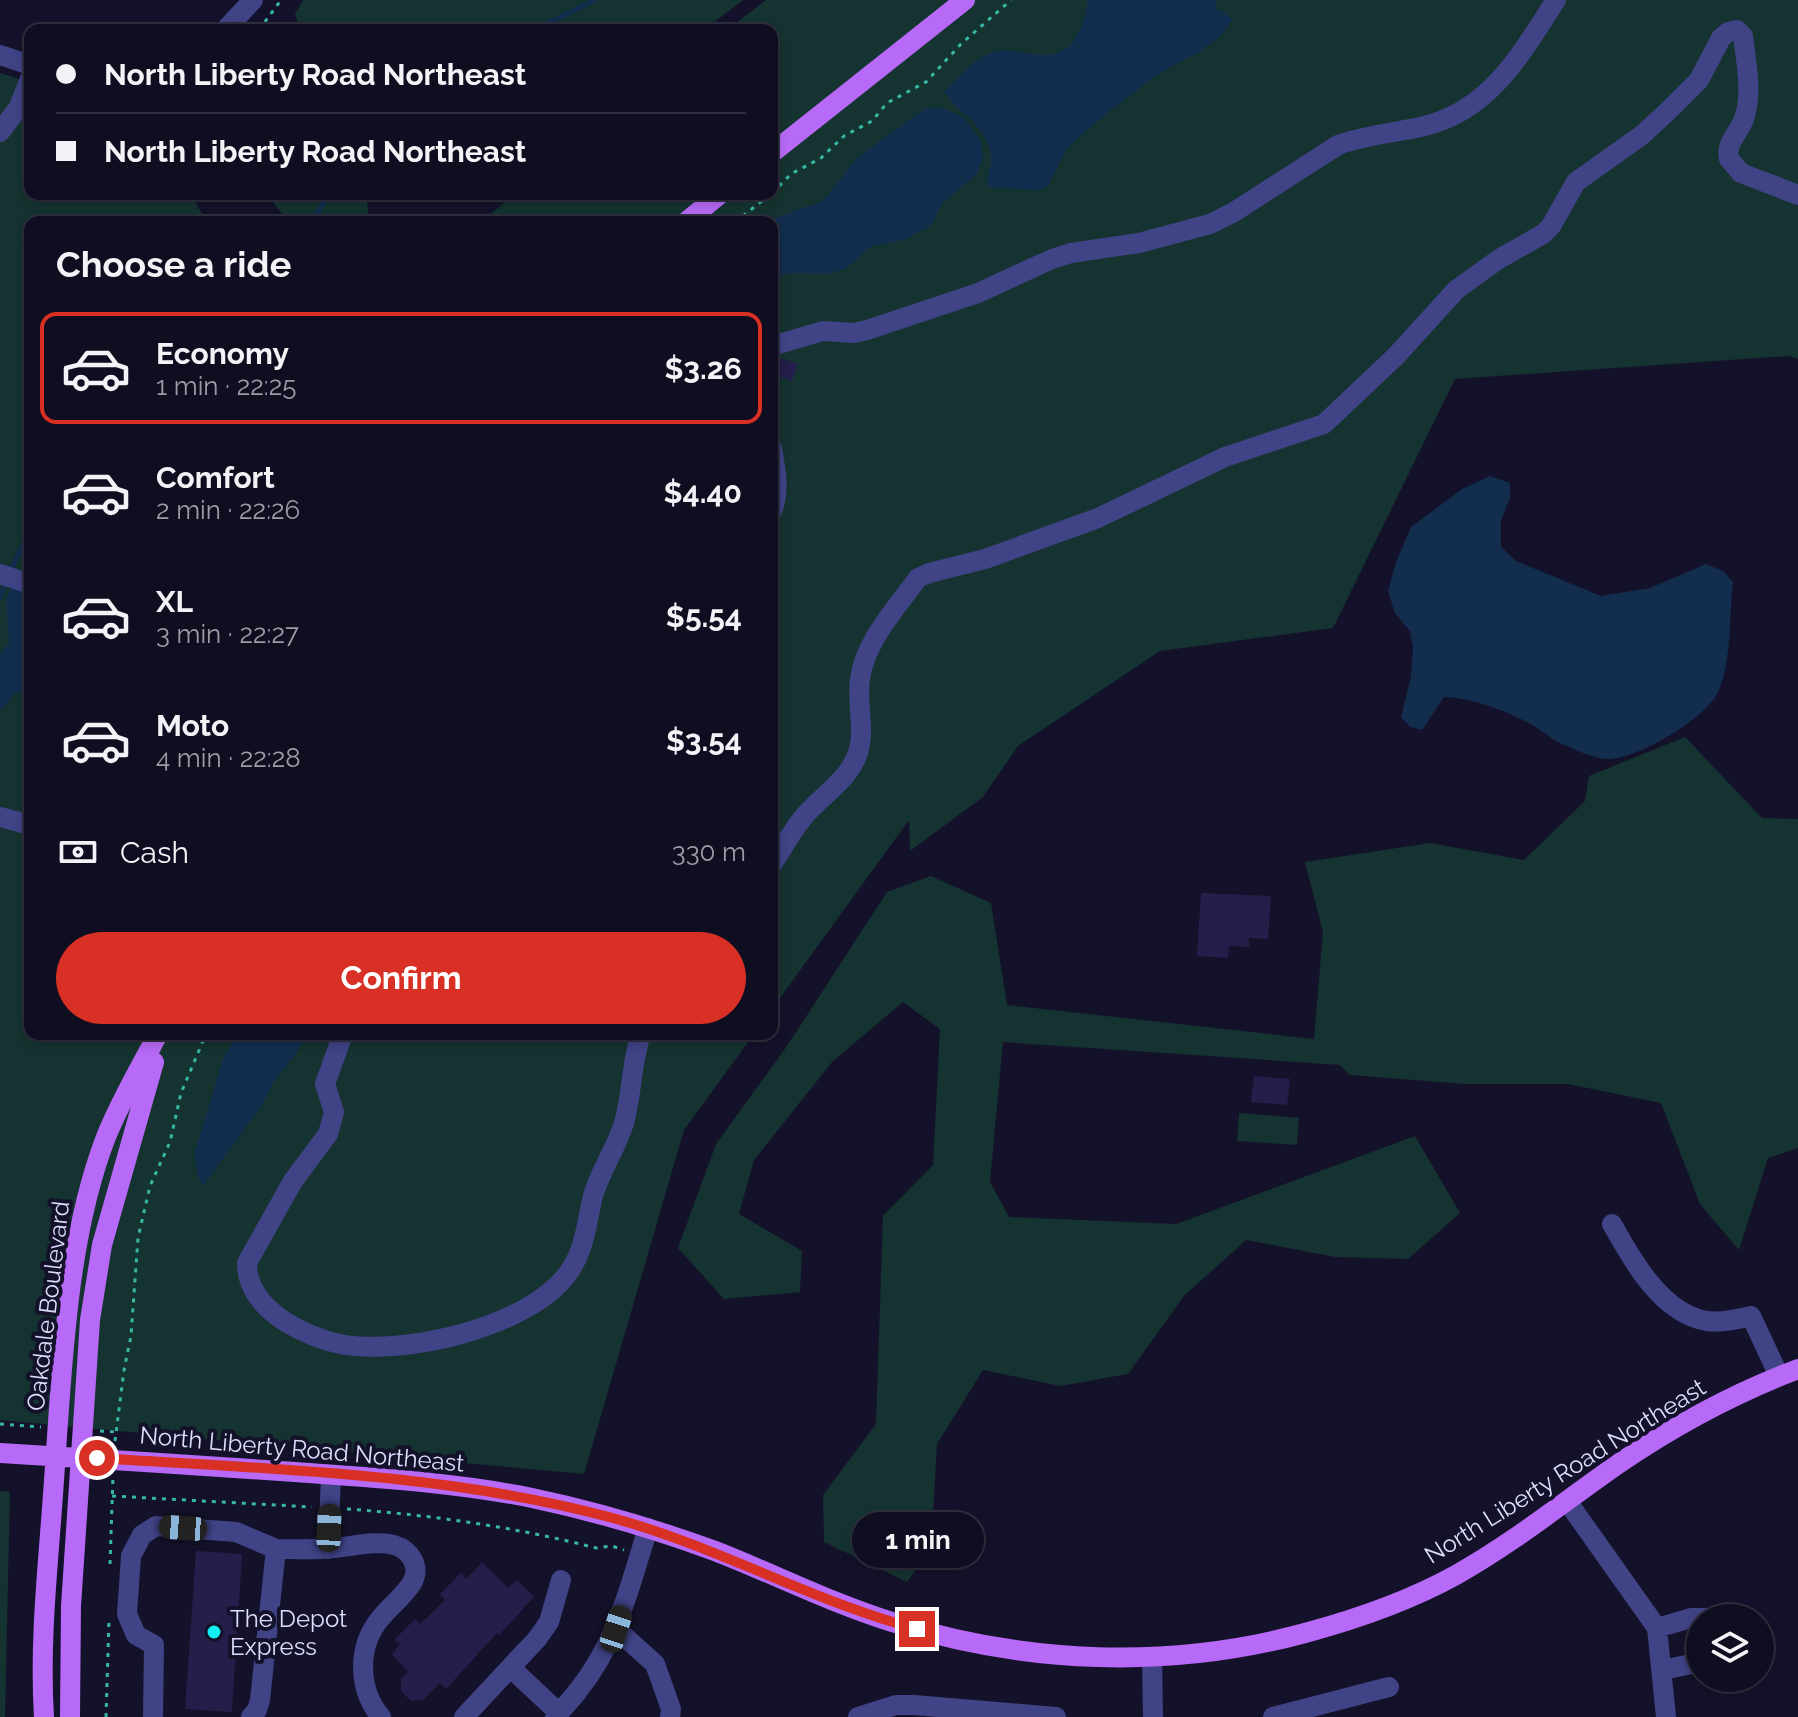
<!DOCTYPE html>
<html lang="en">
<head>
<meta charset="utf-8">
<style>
	:root { --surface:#0f0e20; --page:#1d1c2d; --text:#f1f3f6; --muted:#9b9ca5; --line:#2f2e3e; --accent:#d93025 }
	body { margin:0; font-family:Raleway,sans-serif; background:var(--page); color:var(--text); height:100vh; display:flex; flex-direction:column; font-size:30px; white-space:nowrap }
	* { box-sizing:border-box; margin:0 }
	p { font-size:26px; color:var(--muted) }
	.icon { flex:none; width:44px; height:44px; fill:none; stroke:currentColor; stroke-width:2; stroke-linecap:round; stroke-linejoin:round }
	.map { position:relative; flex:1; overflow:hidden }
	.panel { position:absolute; left:24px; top:216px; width:754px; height:824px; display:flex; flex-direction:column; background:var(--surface); border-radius:16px; box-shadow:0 4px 12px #0003,0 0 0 2px var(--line) }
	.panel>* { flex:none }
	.guide { position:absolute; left:24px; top:24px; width:754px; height:176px; border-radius:16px; box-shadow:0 4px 12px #0003,0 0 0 2px var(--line); display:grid; align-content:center; height:176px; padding:0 32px; background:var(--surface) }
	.buttons { position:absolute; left:1686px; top:1604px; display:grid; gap:16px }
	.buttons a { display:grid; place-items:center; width:88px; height:88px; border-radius:50%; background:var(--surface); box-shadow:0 4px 12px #0003,0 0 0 2px var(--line); font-size:40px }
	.end { position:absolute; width:36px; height:36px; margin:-18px; border:10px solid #d93025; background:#fff; box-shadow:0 0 0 4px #fff }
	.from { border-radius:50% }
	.bubble { position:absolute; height:56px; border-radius:28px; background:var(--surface); box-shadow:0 4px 12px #0003,0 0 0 2px var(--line); font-size:26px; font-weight:700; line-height:56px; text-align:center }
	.car { position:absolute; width:24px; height:48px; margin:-24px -12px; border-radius:10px; box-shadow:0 0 6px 2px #0007; background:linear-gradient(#222 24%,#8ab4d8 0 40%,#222 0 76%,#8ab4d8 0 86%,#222 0) }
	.guide b { display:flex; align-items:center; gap:28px; height:76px; font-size:30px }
	.guide b+b { border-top:2px solid var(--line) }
	.guide i { width:20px; height:20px; background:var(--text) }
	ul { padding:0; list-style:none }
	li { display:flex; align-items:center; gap:24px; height:112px; margin:0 16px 12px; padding:0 16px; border:4px solid transparent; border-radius:16px }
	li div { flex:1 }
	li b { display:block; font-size:30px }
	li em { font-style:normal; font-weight:700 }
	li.active { border-color:var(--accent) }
	li>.icon { width:72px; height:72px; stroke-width:1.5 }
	h2 { padding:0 32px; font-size:36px; line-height:96px }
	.pay { display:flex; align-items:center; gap:20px; height:88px; padding:0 32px; font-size:30px }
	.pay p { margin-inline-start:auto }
	.primary-button { display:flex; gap:16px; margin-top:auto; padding:16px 32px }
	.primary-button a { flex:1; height:92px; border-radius:48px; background:var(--accent); color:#fff; font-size:32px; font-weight:700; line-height:92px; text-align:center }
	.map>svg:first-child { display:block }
	.green { fill:#153330 }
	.water { fill:#122d4e }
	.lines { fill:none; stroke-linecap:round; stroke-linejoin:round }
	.stream { stroke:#122d4e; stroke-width:5 }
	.building { fill:#241f4a }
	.path { stroke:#37b7a5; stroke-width:3; stroke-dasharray:4 6; stroke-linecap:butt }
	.minor { stroke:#404386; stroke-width:20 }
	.major { stroke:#b76af7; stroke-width:20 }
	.route { stroke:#d93025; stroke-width:10 }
	.poi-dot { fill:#13eef3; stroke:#14122a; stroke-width:3 }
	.labels { text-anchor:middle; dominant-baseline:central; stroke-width:8; stroke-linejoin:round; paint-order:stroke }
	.street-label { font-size:24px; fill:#deddfd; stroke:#14122a }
	.poi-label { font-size:24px; fill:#deddfd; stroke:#14122a; text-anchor:start }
</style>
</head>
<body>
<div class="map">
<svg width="1798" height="1717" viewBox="0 0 1798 1717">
	<rect width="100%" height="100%" fill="#14122a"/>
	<!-- green -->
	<path class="green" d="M303 0H743L704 30H300L295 14Z
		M766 0H1798V359L1789 356 1455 379 1333 628 1160 651 1018 746 983 797 910 851 909 820 772 1009V222H480L507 201 495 194H772V30H727Z
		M0 73 30 82V194H183L195 202 207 222H30V1034H754L684 1130 584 1474 0 1420Z
		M267 194H388L367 200 369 222H288Z
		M1685 737 1762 818 1798 819V1148L1768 1158 1739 1250 1700 1204 1661 1103 1568 1084H1465L1350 1075 1340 1065 1003 1042 990 1182 1009 1217 1176 1224 1415 1136 1460 1213 1408 1259 1335 1257 1246 1240 1184 1296 1128 1374 1060 1386 983 1370 937 1444 931 1549 907 1582 824 1542 823 1495 876 1424 883 1216 933 1165 940 1029 903 1002 832 1062 754 1160 739 1214 802 1251 800 1292 724 1299 678 1248 716 1144 787 1046 887 892 931 876 991 903 1007 1005 1314 1039 1323 932 1305 862 1430 843 1524 860 1585 801 1589 776Z
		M1239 1113 1299 1118 1297 1145 1237 1141Z
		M0 1491 10 1492 5 1717H0Z"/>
	<!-- water -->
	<path class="water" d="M1088 0H1216V9L1226 13 1232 20C1218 49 1178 60 1153 78 1127 97 1101 118 1076 139L1066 150 1048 186 1038 190 988 187C985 176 993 166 991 155 984 122 961 116 944 92 956 78 979 54 998 51 1013 49 1027 54 1042 55 1075 56 1083 28 1088 0Z
		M926 108H944L965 119 980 140 983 157 977 174 943 203 930 226 903 240 872 246 845 269 828 274 793 273 772 277V222L778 217 823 201 857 158Z
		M1490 476 1510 483V498L1501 520V547L1516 561 1601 596 1650 588 1706 564 1723 571 1733 582C1729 617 1732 657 1719 690 1708 718 1637 759 1608 759 1593 759 1575 749 1562 744 1551 739 1541 730 1531 724 1506 711 1473 698 1444 697L1422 730 1410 727 1401 717 1411 677 1413 647 1410 631 1395 613 1388 591 1396 562 1411 527 1462 489Z
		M13 585 25 588 30 606V691L16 693 0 711V655L9 643 6 599Z
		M237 1034H307L295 1055 274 1081 262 1105 203 1186 197 1174 195 1152 223 1059Z"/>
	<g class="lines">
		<!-- stream -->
		<path class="stream" d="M292 29 295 30
			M534 30 595 0
			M312 222 329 194
			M10 572 30 530
			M0 597 6 582"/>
	</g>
	<!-- building -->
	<path class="building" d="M781 358 798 364 792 381 775 375Z
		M1201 893 1271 896 1268 939 1249 938V947L1229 946 1228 958 1197 956Z
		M1254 1076 1290 1079 1287 1105 1251 1102Z
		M196 1551 242 1554 232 1712 185 1709Z
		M482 1562 508 1588 517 1580 534 1597 499 1635 497 1633 446 1689 440 1683 423 1700 411 1701 401 1691V1679L408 1672 392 1654 400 1644 394 1640 415 1619 420 1624 445 1600 440 1594 461 1573 466 1579Z"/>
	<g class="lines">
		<!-- path -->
		<path class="path" d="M259 30 281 0
			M772 193 791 174 821 158 844 136 872 121 887 103 926 82 961 44 1011 0
			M735 222 771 194
			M0 1424 41 1427
			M100 1431 116 1432
			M115 1441 124 1370 131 1336 138 1238 150 1186 170 1142 181 1093 206 1034
			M112 1496 312 1507
			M347 1509C431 1515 515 1527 596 1548L612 1546 624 1550
			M110 1564 113 1476
			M106 1717 109 1620"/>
		<!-- minor -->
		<path class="minor" d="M225 30 253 0
			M0 55 30 65
			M0 132 19 107 30 79
			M772 346 823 331 854 333 867 330 978 293 1052 259 1071 253 1139 243 1210 224 1234 212 1338 145C1368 134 1398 133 1428 125 1491 109 1523 51 1556 0
			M772 449C776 471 780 490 772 511
			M0 574 30 584
			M0 817 30 825
			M772 864C784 847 793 828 807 813 824 794 845 782 856 758 867 733 856 705 860 679 865 641 897 607 918 578L929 573 985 559 1098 518 1225 457 1324 424 1396 356 1456 290 1499 259 1543 234 1551 226 1576 182 1642 135 1669 110 1699 80 1721 38 1728 32 1737 30 1743 36C1746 62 1753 94 1744 119 1739 133 1725 143 1729 159L1741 173 1798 195
			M343 1034 325 1084 334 1112 328 1134 293 1181 247 1263C247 1289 263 1307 284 1321 302 1332 320 1340 340 1344 403 1356 525 1328 566 1276 585 1252 586 1225 593 1196 600 1171 616 1149 624 1123 632 1095 631 1064 641 1034
			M1612 1224C1632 1260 1662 1314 1707 1321 1722 1323 1738 1319 1751 1316L1779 1376
			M1567 1501 1657 1628 1666 1717
			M328 1549 331 1475
			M1657 1628 1691 1618H1706
			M616 1629 655 1664 671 1709 670 1717
			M1152 1657 1153 1717
			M511 1668 559 1713
			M1663 1670 1700 1662
			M153 1717 154 1645 136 1635 127 1614 131 1556 142 1535 156 1526 236 1532 276 1549
			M251 1717 257 1710 260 1700 276 1549C295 1549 314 1550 332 1548 351 1547 375 1540 394 1545 411 1550 421 1567 412 1583 403 1597 389 1607 379 1620 357 1648 358 1690 381 1717
			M464 1717 537 1639 549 1622 561 1580
			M555 1717C613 1658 624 1605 648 1528
			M858 1717 896 1705H914L1056 1717
			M1273 1717 1389 1687"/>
		<!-- major -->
		<path class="major" d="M772 153 965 0
			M686 222 720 194
			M0 1453C98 1459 197 1465 295 1472 374 1478 454 1482 532 1498 594 1511 655 1529 715 1551 774 1574 831 1603 892 1622 1026 1664 1169 1670 1305 1633 1357 1619 1409 1601 1456 1575 1515 1542 1566 1500 1621 1462 1677 1424 1735 1393 1798 1369
			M44 1717C39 1638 49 1558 54 1480 62 1371 66 1240 106 1137 120 1102 140 1068 158 1034
			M70 1717 71 1606 90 1320 102 1245 154 1062"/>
	</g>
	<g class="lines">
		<!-- route -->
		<path class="route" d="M97 1458C267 1469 444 1473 609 1517 715 1545 811 1601 917 1629"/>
	</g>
	<!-- markers -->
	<circle class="poi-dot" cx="214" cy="1632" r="8"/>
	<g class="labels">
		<!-- street labels -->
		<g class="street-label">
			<text transform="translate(48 1306) rotate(-83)">Oakdale Boulevard</text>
			<text transform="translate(302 1449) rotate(5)">North Liberty Road Northeast</text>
			<text transform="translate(1565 1471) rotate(-32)">North Liberty Road Northeast</text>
		</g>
		<!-- poi labels -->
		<g class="poi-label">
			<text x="230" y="1618">The Depot<tspan x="230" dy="28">Express</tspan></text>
		</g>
	</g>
</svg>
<div class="buttons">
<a><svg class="icon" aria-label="layers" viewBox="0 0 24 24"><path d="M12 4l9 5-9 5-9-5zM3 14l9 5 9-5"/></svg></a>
</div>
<i class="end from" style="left:97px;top:1458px"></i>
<i class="end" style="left:917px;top:1629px"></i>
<div class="bubble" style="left:852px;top:1512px;width:132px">1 min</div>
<i class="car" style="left:183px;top:1528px;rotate:274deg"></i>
<i class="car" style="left:329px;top:1528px;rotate:2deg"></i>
<i class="car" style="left:616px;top:1629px;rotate:18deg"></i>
<div class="guide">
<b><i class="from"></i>North Liberty Road Northeast</b>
<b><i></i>North Liberty Road Northeast</b>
</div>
<section class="panel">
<h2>Choose a ride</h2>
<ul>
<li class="active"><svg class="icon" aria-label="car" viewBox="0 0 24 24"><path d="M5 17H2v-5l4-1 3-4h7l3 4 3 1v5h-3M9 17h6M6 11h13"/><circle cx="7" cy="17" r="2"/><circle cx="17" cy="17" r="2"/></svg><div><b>Economy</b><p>1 min · 22:25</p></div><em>$3.26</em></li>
<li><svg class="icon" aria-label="car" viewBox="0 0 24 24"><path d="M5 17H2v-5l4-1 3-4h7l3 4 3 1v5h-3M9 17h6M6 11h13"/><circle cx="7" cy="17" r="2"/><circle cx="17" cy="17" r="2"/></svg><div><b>Comfort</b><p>2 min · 22:26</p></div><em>$4.40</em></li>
<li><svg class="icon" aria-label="car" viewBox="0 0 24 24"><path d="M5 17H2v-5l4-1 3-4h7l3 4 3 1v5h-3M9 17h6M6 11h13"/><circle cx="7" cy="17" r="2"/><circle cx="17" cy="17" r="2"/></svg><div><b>XL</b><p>3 min · 22:27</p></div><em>$5.54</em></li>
<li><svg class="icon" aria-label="car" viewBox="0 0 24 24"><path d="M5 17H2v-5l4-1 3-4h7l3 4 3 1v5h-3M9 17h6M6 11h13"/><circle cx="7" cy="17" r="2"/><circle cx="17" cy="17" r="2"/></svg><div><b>Moto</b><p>4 min · 22:28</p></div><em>$3.54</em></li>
</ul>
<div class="pay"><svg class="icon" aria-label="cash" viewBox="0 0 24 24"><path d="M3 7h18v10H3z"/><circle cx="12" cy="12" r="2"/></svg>Cash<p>330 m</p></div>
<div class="primary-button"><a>Confirm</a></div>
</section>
</div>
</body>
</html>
